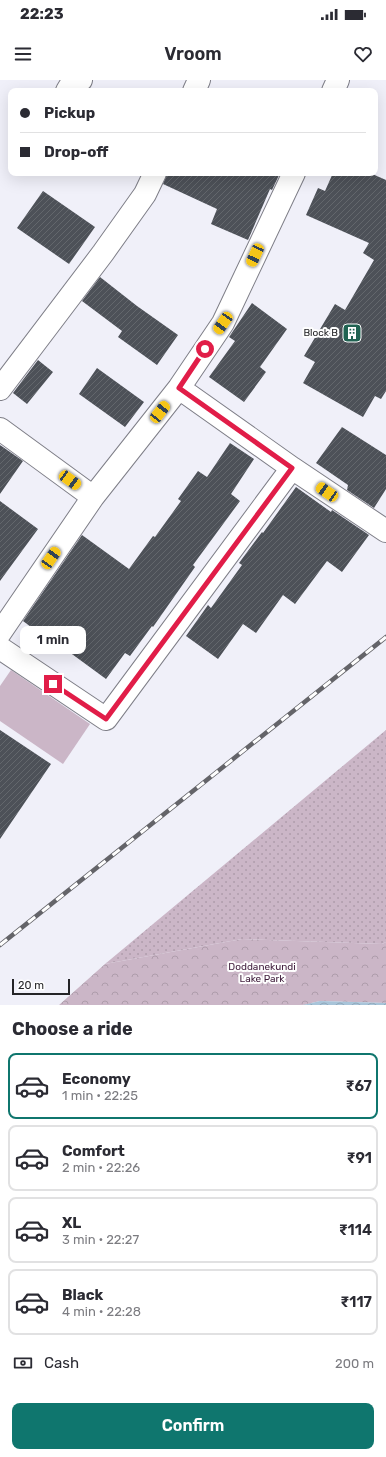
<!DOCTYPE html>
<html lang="en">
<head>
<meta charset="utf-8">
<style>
	:root { --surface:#fff; --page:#f2f2f3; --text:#2b2b33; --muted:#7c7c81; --line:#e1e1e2; --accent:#0f766e }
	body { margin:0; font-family:Rubik,sans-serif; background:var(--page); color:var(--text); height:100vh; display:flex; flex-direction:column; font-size:15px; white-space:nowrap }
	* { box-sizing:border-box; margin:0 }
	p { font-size:13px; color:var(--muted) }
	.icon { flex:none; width:22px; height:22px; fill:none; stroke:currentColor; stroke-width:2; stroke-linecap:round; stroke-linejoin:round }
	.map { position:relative; height:925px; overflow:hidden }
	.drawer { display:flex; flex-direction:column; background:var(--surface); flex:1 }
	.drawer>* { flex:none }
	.banner { position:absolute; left:8px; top:8px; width:370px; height:88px; border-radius:8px; box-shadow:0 4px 16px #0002; display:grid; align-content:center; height:88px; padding:0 12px; background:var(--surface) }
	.scale { position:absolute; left:12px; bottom:10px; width:58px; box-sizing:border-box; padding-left:4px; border:2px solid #242427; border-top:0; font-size:11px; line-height:14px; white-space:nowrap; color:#242427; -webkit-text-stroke:3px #fefefe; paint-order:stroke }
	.end { position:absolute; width:18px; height:18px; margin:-9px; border:5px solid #e11d48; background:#fff; box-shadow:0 0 0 2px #fff }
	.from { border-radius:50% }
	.bubble { position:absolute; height:28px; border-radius:8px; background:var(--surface); box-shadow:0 4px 16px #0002; font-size:13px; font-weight:600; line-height:28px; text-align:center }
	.car { position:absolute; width:12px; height:24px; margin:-12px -6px; border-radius:5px; box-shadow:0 0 3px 1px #0007; background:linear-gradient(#f5c518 24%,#345 0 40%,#f5c518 0 76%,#345 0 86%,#f5c518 0) }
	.banner b { display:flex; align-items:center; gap:14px; height:38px; font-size:15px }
	.banner b+b { border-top:1px solid var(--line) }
	.banner i { width:10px; height:10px; background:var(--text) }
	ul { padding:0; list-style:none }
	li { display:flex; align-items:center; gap:12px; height:66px; margin:0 8px 6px; padding:0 4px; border:2px solid var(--line); border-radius:8px }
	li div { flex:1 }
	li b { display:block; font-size:15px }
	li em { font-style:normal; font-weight:600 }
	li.on { border-color:var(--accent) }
	li>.icon { width:36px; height:36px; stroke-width:1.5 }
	h2 { padding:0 12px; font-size:18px; line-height:48px }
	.pay { display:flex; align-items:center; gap:10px; height:44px; padding:0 12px; font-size:15px }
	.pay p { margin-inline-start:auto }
	.primary-button { display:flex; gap:8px; margin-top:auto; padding:8px 12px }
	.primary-button a { flex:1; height:46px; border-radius:8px; background:var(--accent); color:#fff; font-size:16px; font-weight:600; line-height:46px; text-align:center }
	.status { display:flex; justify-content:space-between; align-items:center; height:28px; padding:0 20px; background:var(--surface); direction:ltr }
	.status svg { height:11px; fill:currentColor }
	header { display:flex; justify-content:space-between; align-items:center; height:52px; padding:0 12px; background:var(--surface); font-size:18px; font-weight:600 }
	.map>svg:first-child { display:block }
	.grass { fill:url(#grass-dots) }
	.park { fill:url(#park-crowns) }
	.garden { fill:#cbb6c7 }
	.water { fill:url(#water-waves) }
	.building { fill:url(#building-hatch) }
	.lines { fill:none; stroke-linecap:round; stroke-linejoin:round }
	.minor-casing { stroke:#7e7e87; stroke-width:24 }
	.minor { stroke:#fff; stroke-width:22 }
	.rail-casing { stroke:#646469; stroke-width:4.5 }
	.rail { stroke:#fefefe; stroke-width:3; stroke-dasharray:9; stroke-linecap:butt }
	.route { stroke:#e11d48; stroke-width:5 }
	.labels { text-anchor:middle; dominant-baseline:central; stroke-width:4; stroke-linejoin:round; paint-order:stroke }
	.poi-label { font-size:10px; fill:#242427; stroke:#fefefe; text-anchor:end }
	.park-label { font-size:10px; fill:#3e1b3a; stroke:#fefefe }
</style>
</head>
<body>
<div class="status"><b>22:23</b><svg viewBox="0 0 49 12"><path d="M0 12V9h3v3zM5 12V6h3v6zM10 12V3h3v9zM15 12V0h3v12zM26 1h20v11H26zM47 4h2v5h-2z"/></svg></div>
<header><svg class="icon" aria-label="menu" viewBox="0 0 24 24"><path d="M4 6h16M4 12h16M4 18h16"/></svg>Vroom<svg class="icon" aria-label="heart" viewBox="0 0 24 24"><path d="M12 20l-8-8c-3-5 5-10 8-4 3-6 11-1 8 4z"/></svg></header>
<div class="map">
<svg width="386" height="925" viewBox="0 0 386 925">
	<defs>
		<pattern id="grass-dots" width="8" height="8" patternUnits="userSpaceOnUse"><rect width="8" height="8" fill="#cbb6c7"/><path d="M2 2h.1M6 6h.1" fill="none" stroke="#ae9cab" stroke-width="1.8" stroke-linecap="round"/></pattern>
		<pattern id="park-crowns" width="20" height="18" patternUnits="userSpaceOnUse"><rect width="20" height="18" fill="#cbb6c7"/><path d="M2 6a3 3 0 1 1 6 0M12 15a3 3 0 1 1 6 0" fill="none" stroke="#ae9cab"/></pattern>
		<pattern id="water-waves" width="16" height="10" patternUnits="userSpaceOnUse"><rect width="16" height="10" fill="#a8c4d9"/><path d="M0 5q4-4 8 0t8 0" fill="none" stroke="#90a8ba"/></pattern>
		<pattern id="building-hatch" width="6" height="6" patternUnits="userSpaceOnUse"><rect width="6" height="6" fill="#4d5158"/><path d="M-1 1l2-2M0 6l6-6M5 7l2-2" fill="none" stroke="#63676c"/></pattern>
	</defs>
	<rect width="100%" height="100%" fill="#f0f0f9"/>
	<!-- grass -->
	<path class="grass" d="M386 650V862L382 864 242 859 105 884Z"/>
	<!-- park -->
	<path class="park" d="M242 859 382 864 386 862V923L320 921 303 925H59L105 884Z"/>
	<!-- garden -->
	<path class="garden" d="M11 590 90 644 63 684 0 641V606Z"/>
	<!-- water -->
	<path class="water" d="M320 921 386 923V925H303Z"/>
	<!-- building -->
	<path class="building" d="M167 93H280L272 110 270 109 248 160 211 144 217 129 163 104Z
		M333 93H370L386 100V311L381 319 375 316 363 337 303 303 315 282 304 276 335 224 345 230 374 180 363 173 369 163 306 135 318 108 325 111Z
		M43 111 95 147 69 184 17 148Z
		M100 197 137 226 178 255 157 285 118 257 122 251 82 221Z
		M252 223 287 249 260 287 266 292 244 322 209 297 235 261 229 257Z
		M38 280 53 292 27 324 13 313Z
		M97 288 144 322 125 347 79 314Z
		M342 347 386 375V409L374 428 347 410 348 405 316 383Z
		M230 363 254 379 231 414 240 421 193 485 195 487 153 547 152 546 130 576 125 573 106 599 61 566 59 568 23 541 82 455 129 489 153 456 155 457 181 421 178 419 198 391 207 397Z
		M0 365 23 381 0 414Z
		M296 407 331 432 332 430 369 455 342 492 327 481 295 524 283 515 256 553 243 544 218 579 186 556 208 525 211 528 242 485 239 483 262 452 263 453Z
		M0 421 38 449 0 501Z
		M0 650 51 684 0 759Z"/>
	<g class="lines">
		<defs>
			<path id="minor" d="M67 11 70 6 81 0
				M194 11 199 0
				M333 11 338 0
				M179 308 292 388 386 451
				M0 309 103 173 145 114 155 93
				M0 349 93 417
				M0 553 93 417 179 308 223 243 294 93
				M0 568 106 639 292 388"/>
		</defs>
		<!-- minor casing -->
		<use href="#minor" class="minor-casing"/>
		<!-- minor -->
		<use href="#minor" class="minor"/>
		<defs>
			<path id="rail" d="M0 865 386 557"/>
		</defs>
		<!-- rail casing -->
		<use href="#rail" class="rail-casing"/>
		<!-- rail -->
		<use href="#rail" class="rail"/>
	</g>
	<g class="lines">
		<!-- route -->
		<path class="route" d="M53 604 106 639 292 388 179 308 205 269"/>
	</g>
	<!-- icons -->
	<defs>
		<symbol id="building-square" viewBox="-11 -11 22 22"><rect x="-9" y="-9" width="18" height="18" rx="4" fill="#216352" stroke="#fefefe"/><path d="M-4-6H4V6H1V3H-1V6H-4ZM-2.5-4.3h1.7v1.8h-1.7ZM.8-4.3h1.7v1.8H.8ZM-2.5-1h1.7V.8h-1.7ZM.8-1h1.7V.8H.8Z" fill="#fff"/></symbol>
	</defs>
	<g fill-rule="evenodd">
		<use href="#building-square" x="341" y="242" width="22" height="22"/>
	</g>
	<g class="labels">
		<!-- poi labels -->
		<g class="poi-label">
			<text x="338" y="253">Block B</text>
		</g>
		<!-- park labels -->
		<g class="park-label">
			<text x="262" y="887">Doddanekundi<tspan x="262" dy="12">Lake Park</tspan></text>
		</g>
	</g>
</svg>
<div class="scale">20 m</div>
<i class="end from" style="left:205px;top:269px"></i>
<i class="end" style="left:53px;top:604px"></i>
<div class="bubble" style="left:20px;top:546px;width:66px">1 min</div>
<i class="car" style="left:255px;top:175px;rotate:205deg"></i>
<i class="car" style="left:223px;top:243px;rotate:215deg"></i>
<i class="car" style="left:160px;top:332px;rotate:38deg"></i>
<i class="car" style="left:70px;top:400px;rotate:126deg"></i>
<i class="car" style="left:327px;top:412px;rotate:304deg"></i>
<i class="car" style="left:51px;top:478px;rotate:35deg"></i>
<div class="banner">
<b><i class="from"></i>Pickup</b>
<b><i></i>Drop-off</b>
</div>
</div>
<section class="drawer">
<h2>Choose a ride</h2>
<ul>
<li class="on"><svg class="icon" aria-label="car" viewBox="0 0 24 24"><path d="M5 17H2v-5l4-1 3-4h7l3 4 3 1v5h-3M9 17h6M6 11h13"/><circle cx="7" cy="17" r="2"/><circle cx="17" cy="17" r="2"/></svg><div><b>Economy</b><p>1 min · 22:25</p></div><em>₹67</em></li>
<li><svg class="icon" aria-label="car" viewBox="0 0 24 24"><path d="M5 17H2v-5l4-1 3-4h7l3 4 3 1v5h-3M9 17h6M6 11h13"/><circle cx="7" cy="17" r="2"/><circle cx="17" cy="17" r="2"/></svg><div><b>Comfort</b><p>2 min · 22:26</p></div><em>₹91</em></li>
<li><svg class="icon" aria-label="car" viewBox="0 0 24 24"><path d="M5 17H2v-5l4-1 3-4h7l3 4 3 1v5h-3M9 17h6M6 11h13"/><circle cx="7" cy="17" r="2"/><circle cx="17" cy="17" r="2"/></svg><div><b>XL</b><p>3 min · 22:27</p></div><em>₹114</em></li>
<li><svg class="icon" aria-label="car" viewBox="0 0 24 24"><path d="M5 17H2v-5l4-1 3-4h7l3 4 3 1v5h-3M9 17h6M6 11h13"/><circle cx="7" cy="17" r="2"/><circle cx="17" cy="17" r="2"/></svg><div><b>Black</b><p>4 min · 22:28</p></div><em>₹117</em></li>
</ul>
<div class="pay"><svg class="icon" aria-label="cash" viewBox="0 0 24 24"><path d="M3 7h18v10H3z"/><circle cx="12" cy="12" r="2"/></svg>Cash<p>200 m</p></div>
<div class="primary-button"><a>Confirm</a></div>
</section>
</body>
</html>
